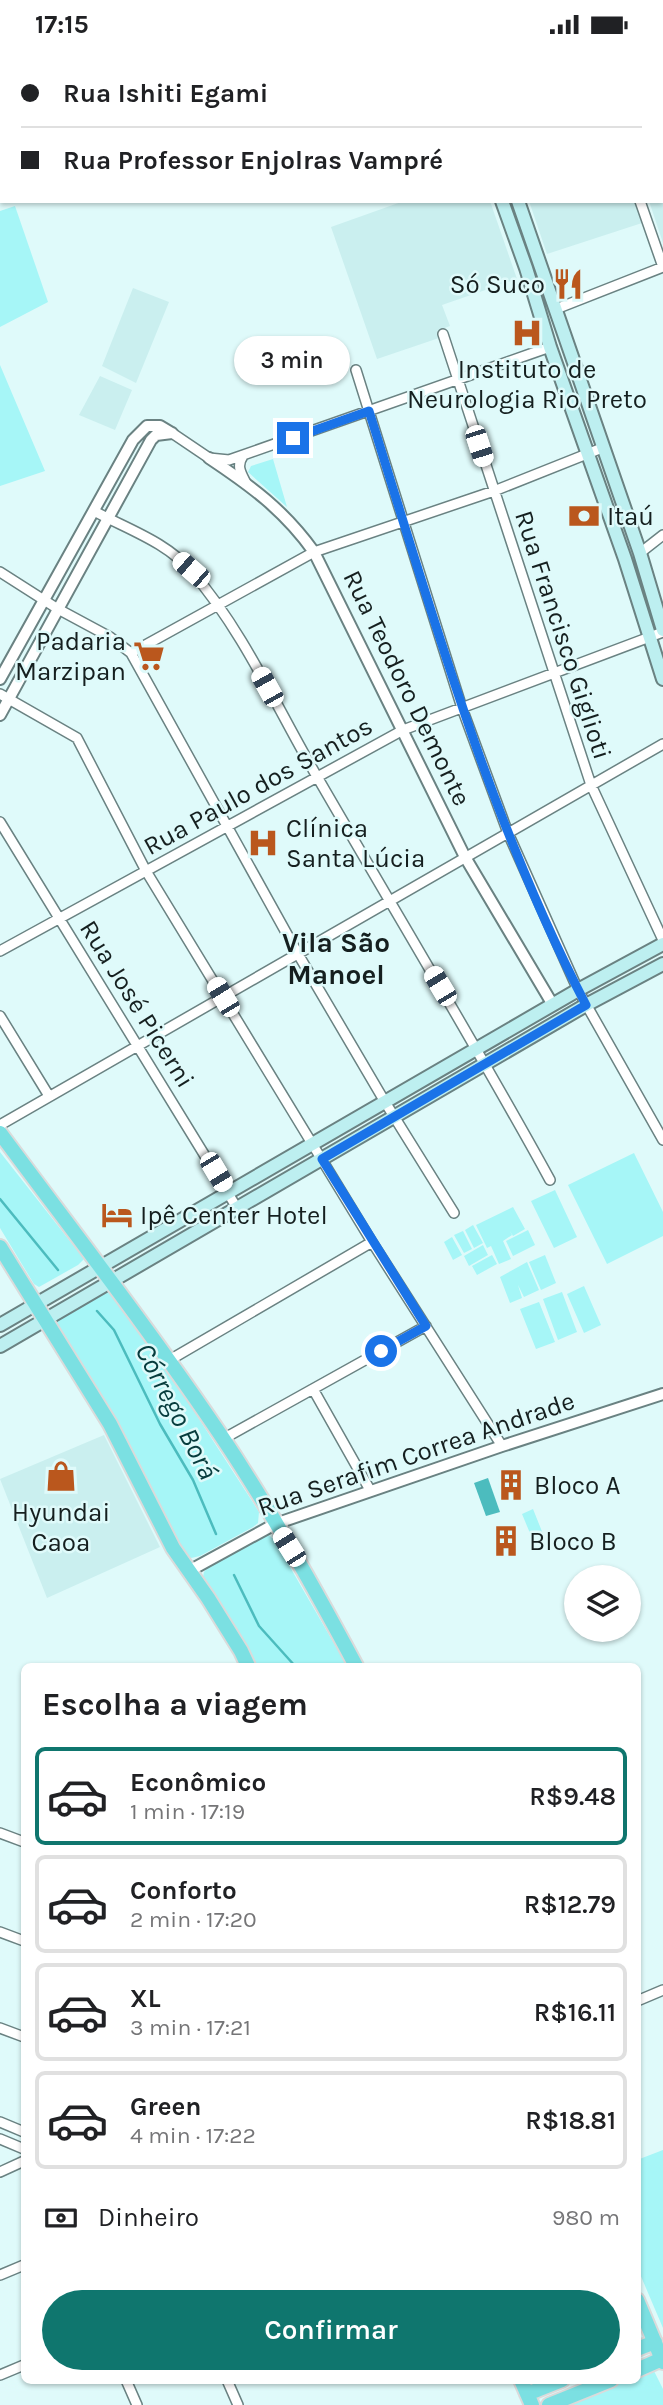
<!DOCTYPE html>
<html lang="pt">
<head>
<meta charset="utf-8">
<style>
	:root { --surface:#fff; --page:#f6f6f6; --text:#202124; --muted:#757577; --line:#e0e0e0; --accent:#0f766e }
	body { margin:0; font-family:Karla,sans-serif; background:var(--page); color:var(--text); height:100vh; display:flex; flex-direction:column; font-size:26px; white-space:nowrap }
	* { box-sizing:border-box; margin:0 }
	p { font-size:23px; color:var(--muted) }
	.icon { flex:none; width:38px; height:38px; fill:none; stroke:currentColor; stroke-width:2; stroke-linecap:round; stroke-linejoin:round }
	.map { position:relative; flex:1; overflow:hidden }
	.panel { position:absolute; left:21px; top:1614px; width:620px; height:721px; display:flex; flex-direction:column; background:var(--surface); border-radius:10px; box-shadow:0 2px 5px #0004 }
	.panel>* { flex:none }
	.banner { position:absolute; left:0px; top:0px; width:663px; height:154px; box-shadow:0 2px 5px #0004; display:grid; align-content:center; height:154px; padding:0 21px; background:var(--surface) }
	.fabs { position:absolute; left:564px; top:1516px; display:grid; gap:14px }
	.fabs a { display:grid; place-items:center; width:77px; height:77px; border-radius:50%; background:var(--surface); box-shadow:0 2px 5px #0004; font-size:35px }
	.end { position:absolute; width:32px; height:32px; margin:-16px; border:9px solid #1a73e8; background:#fff; box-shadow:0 0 0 4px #fff }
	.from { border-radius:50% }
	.bubble { position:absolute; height:49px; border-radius:24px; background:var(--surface); box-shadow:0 2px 5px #0004; font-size:23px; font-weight:600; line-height:49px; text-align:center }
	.car { position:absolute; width:21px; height:42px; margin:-21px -10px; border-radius:9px; box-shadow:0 0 5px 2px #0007; background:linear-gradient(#fff 24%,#345 0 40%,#fff 0 76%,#345 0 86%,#fff 0) }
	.banner b { display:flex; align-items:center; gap:24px; height:66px; font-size:26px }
	.banner b+b { border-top:2px solid var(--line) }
	.banner i { width:18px; height:18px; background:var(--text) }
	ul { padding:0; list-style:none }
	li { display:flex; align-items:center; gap:21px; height:98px; margin:0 14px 10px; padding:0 7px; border:4px solid var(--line); border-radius:10px }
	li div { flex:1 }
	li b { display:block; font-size:26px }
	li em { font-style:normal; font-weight:600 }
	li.selected { border-color:var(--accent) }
	li>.icon { width:63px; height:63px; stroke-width:1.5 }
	h2 { padding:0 21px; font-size:32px; line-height:84px }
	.pay { display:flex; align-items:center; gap:18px; height:77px; padding:0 21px; font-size:26px }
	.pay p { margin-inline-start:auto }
	.action { display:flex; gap:14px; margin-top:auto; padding:14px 21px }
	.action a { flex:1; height:80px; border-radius:42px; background:var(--accent); color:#fff; font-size:28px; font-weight:600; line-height:80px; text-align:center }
	.status { display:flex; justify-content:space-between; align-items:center; height:49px; padding:0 35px; background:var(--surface); direction:ltr }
	.status svg { height:19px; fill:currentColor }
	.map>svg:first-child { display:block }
	.built { fill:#caefef }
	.green { fill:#a6f6f7 }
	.water { fill:#4cbcbe }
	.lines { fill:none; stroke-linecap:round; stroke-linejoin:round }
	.stream { stroke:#4cbcbe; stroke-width:2.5 }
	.minor-casing { stroke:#6a8282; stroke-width:12 }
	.tertiary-casing { stroke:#6a8282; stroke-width:14 }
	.secondary-casing { stroke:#6a8282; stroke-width:16 }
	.primary-casing { stroke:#dadbdb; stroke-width:18 }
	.minor { stroke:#fff; stroke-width:9 }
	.tertiary { stroke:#fff; stroke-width:10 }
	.secondary { stroke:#bdeff0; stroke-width:12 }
	.primary { stroke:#7be0e2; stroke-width:14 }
	.route { stroke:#1a73e8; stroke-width:9 }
	.labels { text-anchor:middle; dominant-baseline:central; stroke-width:5; stroke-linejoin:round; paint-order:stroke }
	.poi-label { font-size:26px; fill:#151f1f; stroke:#dffafa; text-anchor:start }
	.street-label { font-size:26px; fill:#151f1f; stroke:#dffafa }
	.neighbourhood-label { font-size:28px; font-weight:bold; fill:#151f1f; stroke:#dffafa }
	.water-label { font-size:28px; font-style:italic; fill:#063c3d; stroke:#dffafa }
</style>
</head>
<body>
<div class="status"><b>17:15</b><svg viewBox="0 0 49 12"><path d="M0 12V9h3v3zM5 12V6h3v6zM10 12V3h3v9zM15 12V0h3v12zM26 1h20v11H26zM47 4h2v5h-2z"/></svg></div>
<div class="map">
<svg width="663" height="2356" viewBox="0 0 663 2356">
	<rect width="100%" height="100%" fill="#dffafa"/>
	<!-- built -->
	<path class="built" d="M662 124 663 129V194L649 152H662Z
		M404 152H490L517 230 442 256 450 277 437 282 439 289 377 310 331 178Z
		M529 152H636L642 174 547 205Z
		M133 239 169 253 136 334 102 317Z
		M100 327 132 341 115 381 79 366Z
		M104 1386 160 1498 47 1549 0 1430Z"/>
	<!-- green -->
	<path class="green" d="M15 157 48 253 0 278V162Z
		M0 316 45 422 0 437Z
		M273 410 287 458 248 423 251 417Z
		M0 1103 84 1210 78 1216 39 1238 34 1235 0 1179Z
		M634 1104 663 1163V1187L607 1215 568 1136Z
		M555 1141 577 1188 554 1199 531 1152Z
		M513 1158 525 1180 513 1187 510 1182 512 1186 503 1192 511 1210 499 1215 491 1197 487 1199 476 1176Z
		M473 1176 483 1194 474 1199 465 1181Z
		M528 1181 535 1196 513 1207 506 1192Z
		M463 1182 472 1200 464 1204 454 1186Z
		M452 1188 462 1206 453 1211 444 1193Z
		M483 1196 488 1206 469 1217 464 1207Z
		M492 1206 497 1215 477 1226 472 1217Z
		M545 1206 556 1234 541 1241 529 1213Z
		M527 1213 539 1241 524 1248 518 1236 522 1249 510 1254 500 1228Z
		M584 1237 601 1276 584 1284 567 1245Z
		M107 1242 110 1243 190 1356 259 1463 258 1474 253 1478 200 1507 191 1509 185 1506 54 1275 56 1271Z
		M562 1243 577 1283 558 1291 543 1250Z
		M539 1253 555 1293 536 1300 520 1260Z
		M533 1460 543 1485 532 1489 522 1465Z
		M264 1486H269L275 1492 347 1617H254L203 1528 204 1523 210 1516Z
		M663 2101V2279L637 2218V2111Z
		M653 2320 663 2340V2356H557L617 2331H637V2323Z"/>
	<!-- water -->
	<path class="water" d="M488 1429 500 1463 486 1467 474 1434Z"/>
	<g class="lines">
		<!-- stream -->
		<path class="stream" d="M0 1150 58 1221
			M97 1262 114 1281 160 1375 193 1431 216 1485
			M234 1526 259 1577 295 1617"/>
		<defs>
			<path id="minor" d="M181 0V2
				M239 0 240 2
				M610 0V2
				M19 2 27 0
				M105 2 106 0
				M253 2 258 0
				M0 6H2
				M556 260 663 218 640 152
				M443 285 591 736 663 891
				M356 321 462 659 508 784 578 941 663 1091
				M172 384 209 409 229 411 550 298
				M243 407C236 417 241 424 246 434
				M94 462C127 480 167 493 192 523 245 584 278 662 319 731 396 864 476 996 550 1131
				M640 504 663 486
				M0 523 58 560 110 588 131 604 298 905 385 1053 454 1164
				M131 604 314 503 494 442 602 399
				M0 645 77 689 146 822 372 1193 502 1397
				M0 773 237 1159
				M0 902 403 681 663 583
				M0 967 49 1047
				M0 1076 663 695
				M168 1312 372 1193
				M313 1340 370 1441
				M223 1390 426 1277
				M0 1784 24 1793
				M0 1883 24 1892
				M637 1952 663 1941
				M0 1979 24 1988
				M0 2073 24 2083
				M0 2090 24 2100
				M0 2123 24 2112
				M0 2226 24 2216
				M0 2326 24 2316
				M126 2331 137 2356
				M227 2331 238 2356"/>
			<path id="tertiary" d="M662 26 663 25
				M209 409C251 437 284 461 314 503L465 808 553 956
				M0 630 133 391 147 377H160L170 383
				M0 666 151 391 156 386 172 384
				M189 1522 275 1475 502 1397 663 1345"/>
			<path id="secondary" d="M450 0V2
				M465 0 466 2
				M502 152 526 219 550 298 625 510 663 630
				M518 152 640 504 663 581
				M0 1276 578 941 663 895
				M0 1297 586 956 663 915"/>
			<path id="primary" d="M0 1084C75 1185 152 1284 222 1388 271 1461 315 1540 356 1617
				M0 1198 110 1375 173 1499 208 1549 241 1602 248 1617
				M637 2251 663 2313
				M637 2300 655 2293
				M637 2321 662 2310
				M521 2331 532 2356
				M527 2345 562 2331
				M549 2356 611 2331"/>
		</defs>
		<!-- minor casing -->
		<use href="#minor" class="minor-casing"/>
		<!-- tertiary casing -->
		<use href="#tertiary" class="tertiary-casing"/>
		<!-- secondary casing -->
		<use href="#secondary" class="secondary-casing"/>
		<!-- primary casing -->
		<use href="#primary" class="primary-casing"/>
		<!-- minor -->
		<use href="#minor" class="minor"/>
		<!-- tertiary -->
		<use href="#tertiary" class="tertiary"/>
		<!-- secondary -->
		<use href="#secondary" class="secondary"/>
		<!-- primary -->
		<use href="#primary" class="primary"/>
	</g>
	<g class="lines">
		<!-- route -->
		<path class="route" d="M293 389 369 362C432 563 488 768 586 956L322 1110 426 1277 381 1302"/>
	</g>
	<!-- icons -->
	<defs>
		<symbol id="restaurant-bare" viewBox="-9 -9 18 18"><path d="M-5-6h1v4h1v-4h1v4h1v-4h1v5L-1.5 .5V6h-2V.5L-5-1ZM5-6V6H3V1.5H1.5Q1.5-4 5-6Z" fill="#ba571d" stroke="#dffafa" stroke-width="2.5" paint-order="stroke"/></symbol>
		<symbol id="hospital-bare" viewBox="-9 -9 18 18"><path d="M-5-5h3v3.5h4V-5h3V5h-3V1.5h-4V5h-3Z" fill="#ba571d" stroke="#dffafa" stroke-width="2.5" paint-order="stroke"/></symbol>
		<symbol id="bank-bare" viewBox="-9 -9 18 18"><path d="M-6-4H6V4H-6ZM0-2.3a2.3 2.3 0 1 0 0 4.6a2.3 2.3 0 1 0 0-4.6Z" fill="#ba571d" stroke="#dffafa" stroke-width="2.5" paint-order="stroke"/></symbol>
		<symbol id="supermarket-bare" viewBox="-9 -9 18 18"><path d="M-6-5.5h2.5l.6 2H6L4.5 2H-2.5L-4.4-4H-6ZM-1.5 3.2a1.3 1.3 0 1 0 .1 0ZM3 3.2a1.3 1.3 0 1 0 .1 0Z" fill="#ba571d" stroke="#dffafa" stroke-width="2.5" paint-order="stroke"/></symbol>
		<symbol id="hotel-bare" viewBox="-9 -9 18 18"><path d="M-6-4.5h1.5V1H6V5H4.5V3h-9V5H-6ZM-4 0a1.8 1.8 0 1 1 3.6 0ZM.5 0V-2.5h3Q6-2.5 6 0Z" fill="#ba571d" stroke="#dffafa" stroke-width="2.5" paint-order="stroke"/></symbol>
		<symbol id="shop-bare" viewBox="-9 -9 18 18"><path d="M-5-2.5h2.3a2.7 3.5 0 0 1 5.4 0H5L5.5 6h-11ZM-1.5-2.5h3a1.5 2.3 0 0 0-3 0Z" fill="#ba571d" stroke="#dffafa" stroke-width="2.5" paint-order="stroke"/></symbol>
		<symbol id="building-bare" viewBox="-9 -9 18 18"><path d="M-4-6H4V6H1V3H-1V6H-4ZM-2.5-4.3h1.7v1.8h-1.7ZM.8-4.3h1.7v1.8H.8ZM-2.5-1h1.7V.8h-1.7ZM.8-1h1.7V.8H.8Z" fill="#ba571d" stroke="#dffafa" stroke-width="2.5" paint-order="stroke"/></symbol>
	</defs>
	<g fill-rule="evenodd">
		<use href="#restaurant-bare" x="546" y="213" width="44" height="44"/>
		<use href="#hospital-bare" x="505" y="262" width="44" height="44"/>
		<use href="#bank-bare" x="562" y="445" width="44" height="44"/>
		<use href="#supermarket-bare" x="127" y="585" width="44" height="44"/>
		<use href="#hospital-bare" x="241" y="772" width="44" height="44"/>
		<use href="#hotel-bare" x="95" y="1144" width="44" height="44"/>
		<use href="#shop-bare" x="39" y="1405" width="44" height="44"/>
		<use href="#building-bare" x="489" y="1414" width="44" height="44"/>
		<use href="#building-bare" x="484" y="1470" width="44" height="44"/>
	</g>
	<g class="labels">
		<!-- poi labels -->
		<g class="poi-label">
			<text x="545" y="235" text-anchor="end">Só Suco</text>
			<text x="527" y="320" text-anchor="middle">Instituto de<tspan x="527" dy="30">Neurologia Rio Preto</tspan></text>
			<text x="607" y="467">Itaú</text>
			<text x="126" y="592" text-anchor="end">Padaria<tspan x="126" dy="30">Marzipan</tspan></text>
			<text x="286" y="779">Clínica<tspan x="286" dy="30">Santa Lúcia</tspan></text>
			<text x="140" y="1166">Ipê Center Hotel</text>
			<text x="534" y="1436">Bloco A</text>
			<text x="61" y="1463" text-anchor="middle">Hyundai<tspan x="61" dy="30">Caoa</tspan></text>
			<text x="529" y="1492">Bloco B</text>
		</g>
		<!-- street labels -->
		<g class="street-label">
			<text transform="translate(563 586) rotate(72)">Rua Francisco Giglioti</text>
			<text transform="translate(407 639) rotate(64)">Rua Teodoro Demonte</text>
			<text transform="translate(258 737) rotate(-29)">Rua Paulo dos Santos</text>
			<text transform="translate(137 955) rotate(58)">Rua José Picerni</text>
			<text transform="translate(416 1405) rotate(-19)">Rua Serafim Correa Andrade</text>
		</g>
		<!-- neighbourhood labels -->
		<g class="neighbourhood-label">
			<text x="336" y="893">Vila São<tspan x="336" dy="32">Manoel</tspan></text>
		</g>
		<!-- water labels -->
		<g class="water-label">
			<text transform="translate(177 1362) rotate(63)">Córrego Borá</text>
		</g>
	</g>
</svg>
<div class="fabs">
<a><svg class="icon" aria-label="layers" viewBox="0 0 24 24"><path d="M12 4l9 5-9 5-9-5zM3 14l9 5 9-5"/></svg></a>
</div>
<i class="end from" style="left:381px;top:1302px"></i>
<i class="end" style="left:293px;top:389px"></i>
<div class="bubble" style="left:234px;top:287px;width:116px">3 min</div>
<i class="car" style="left:479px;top:397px;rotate:162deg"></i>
<i class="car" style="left:191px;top:521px;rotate:311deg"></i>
<i class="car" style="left:267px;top:638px;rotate:331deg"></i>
<i class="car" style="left:440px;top:937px;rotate:329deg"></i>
<i class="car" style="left:223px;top:948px;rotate:329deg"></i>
<i class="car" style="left:216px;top:1123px;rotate:149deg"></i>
<i class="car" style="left:289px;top:1498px;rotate:328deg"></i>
<div class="banner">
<b><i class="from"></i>Rua Ishiti Egami</b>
<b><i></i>Rua Professor Enjolras Vampré</b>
</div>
<section class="panel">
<h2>Escolha a viagem</h2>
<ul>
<li class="selected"><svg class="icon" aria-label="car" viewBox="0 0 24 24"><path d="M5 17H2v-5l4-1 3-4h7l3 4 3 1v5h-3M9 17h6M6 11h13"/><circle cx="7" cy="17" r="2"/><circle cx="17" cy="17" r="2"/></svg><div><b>Econômico</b><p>1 min · 17:19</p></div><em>R$9.48</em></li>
<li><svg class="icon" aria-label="car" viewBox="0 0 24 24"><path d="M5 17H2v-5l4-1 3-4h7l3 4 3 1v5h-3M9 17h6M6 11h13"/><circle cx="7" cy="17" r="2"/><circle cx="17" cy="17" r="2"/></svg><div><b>Conforto</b><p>2 min · 17:20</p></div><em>R$12.79</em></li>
<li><svg class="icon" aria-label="car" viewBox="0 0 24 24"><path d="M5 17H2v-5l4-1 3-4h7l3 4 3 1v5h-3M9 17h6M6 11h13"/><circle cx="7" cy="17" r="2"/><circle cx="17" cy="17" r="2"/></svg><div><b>XL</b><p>3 min · 17:21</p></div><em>R$16.11</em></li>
<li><svg class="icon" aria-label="car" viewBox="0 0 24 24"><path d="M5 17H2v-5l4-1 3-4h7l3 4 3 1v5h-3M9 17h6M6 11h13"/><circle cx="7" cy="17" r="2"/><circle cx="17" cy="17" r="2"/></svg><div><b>Green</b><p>4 min · 17:22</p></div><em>R$18.81</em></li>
</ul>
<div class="pay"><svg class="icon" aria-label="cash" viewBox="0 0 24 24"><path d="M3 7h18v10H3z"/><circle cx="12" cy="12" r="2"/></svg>Dinheiro<p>980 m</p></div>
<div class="action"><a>Confirmar</a></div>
</section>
</div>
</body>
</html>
